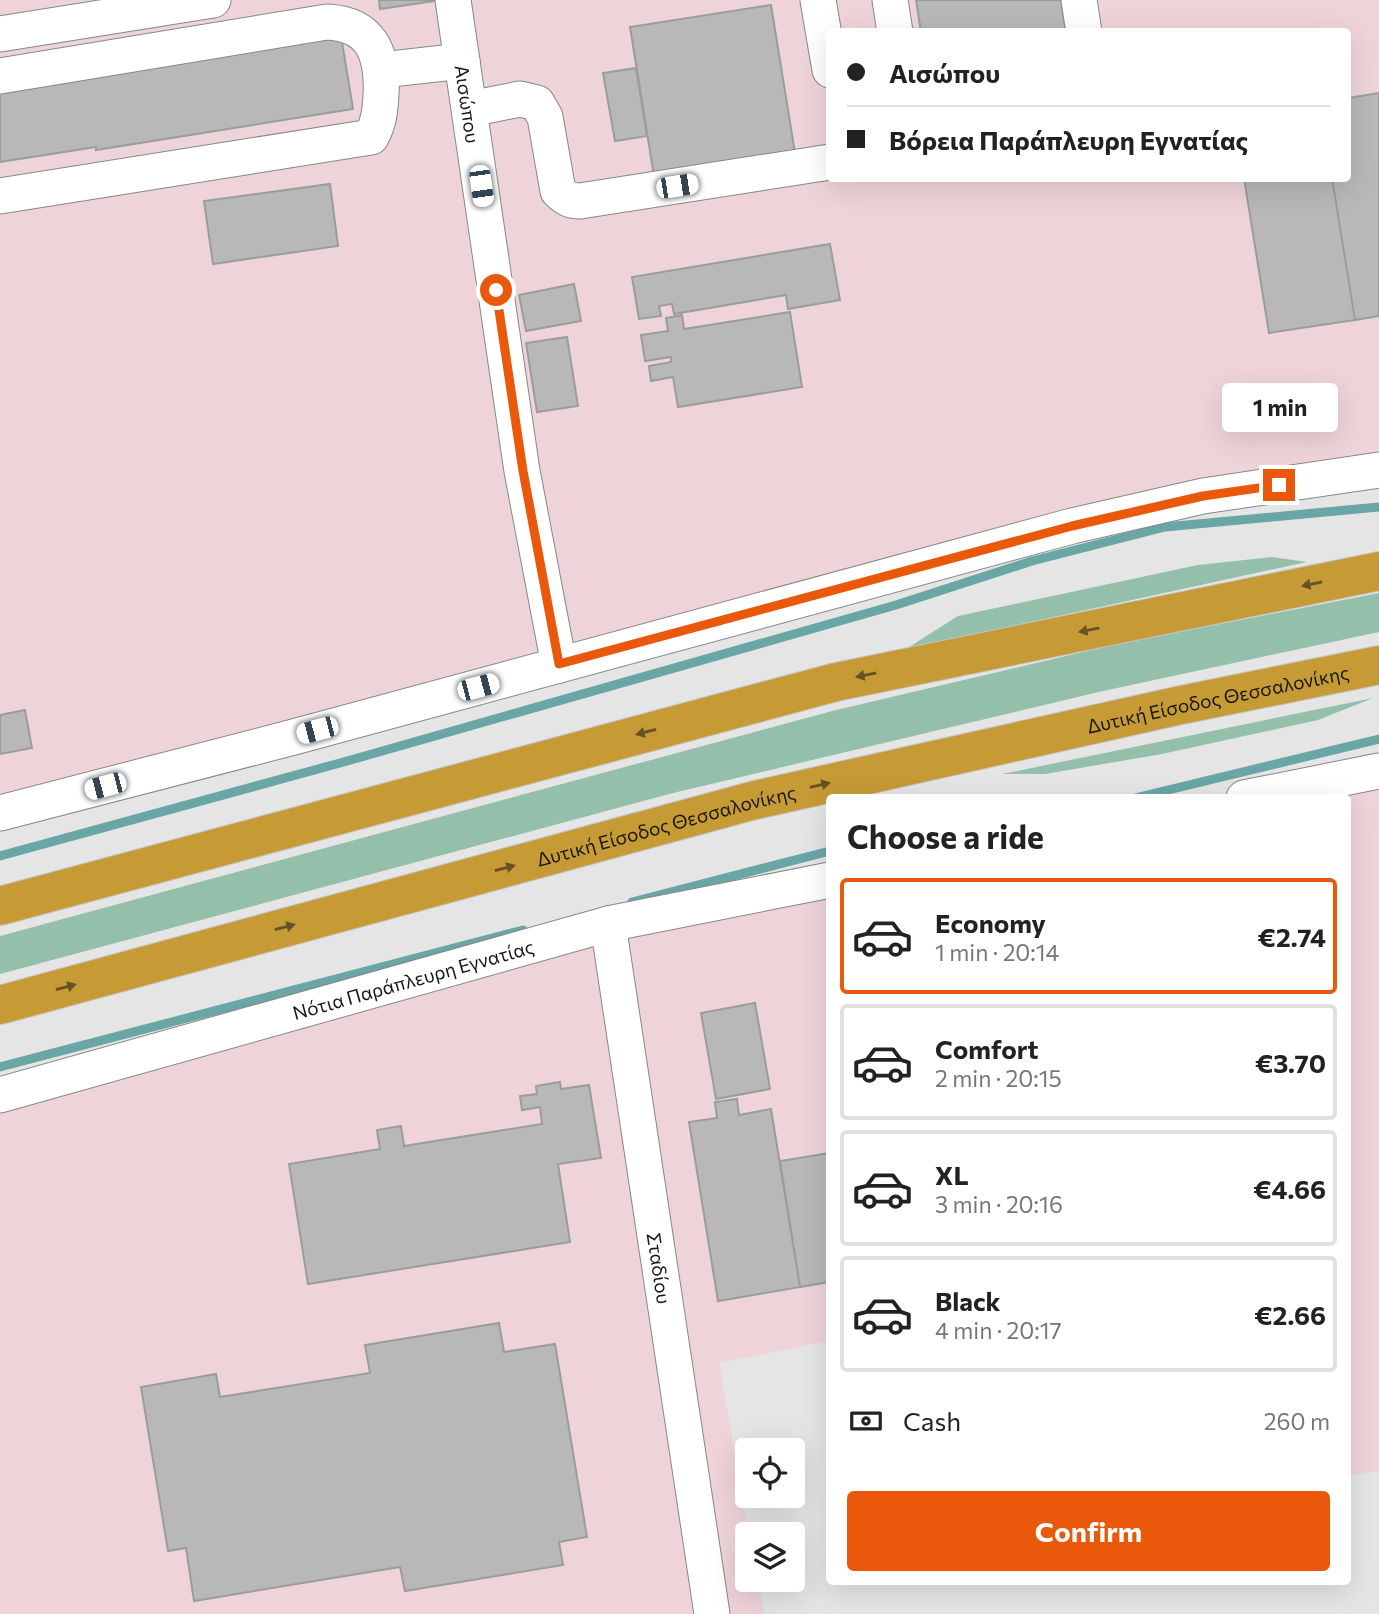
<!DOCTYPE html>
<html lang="en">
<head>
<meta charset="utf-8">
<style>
	:root { --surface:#fff; --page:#f6f6f6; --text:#222; --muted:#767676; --line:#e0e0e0; --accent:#ea580c }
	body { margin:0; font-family:Commissioner,sans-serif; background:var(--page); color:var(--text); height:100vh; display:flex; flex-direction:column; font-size:26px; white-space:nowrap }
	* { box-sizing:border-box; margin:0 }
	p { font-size:23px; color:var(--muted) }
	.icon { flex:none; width:38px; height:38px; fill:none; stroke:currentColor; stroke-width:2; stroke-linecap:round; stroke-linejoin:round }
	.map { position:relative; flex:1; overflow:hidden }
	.drawer { position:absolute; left:826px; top:794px; width:525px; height:791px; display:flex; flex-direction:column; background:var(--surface); border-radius:7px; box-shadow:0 7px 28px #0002 }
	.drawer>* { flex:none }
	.top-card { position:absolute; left:826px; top:28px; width:525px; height:154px; border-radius:7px; box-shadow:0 7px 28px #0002; display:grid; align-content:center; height:154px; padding:0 21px; background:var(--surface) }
	.buttons { position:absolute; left:735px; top:1438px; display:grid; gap:14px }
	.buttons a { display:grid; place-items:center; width:70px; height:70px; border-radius:7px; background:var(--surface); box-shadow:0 7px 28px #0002; font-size:35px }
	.end { position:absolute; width:32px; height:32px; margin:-16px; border:9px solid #ea580c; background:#fff; box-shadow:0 0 0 4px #fff }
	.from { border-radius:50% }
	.bubble { position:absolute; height:49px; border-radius:7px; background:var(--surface); box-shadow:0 7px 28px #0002; font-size:23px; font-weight:700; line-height:49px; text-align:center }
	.car { position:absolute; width:21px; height:42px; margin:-21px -10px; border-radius:9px; box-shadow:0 0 5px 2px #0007; background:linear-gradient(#fff 24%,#345 0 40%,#fff 0 76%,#345 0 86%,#fff 0) }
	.top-card b { display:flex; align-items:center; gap:24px; height:66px; font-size:26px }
	.top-card b+b { border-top:2px solid var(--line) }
	.top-card i { width:18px; height:18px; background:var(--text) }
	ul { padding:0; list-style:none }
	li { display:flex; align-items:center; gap:21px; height:116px; margin:0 14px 10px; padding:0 7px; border:4px solid var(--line); border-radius:7px }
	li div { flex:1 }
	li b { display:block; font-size:26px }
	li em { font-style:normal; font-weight:700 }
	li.current { border-color:var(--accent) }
	li>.icon { width:63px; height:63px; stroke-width:1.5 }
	h2 { padding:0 21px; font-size:32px; line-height:84px }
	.pay { display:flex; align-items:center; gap:18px; height:77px; padding:0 21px; font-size:26px }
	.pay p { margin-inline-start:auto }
	.button { display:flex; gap:14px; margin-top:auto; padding:14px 21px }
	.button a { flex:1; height:80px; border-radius:7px; background:var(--accent); color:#fff; font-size:28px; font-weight:700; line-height:80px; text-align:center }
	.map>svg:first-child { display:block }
	.industrial { fill:#eed4d9; fill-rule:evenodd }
	.green { fill:#94bfab }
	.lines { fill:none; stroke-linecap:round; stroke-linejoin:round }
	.stream { stroke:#6aa6a6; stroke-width:9 }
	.building { fill:#b8b8b9; stroke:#9b9c9d; stroke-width:2 }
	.minor-casing { stroke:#878788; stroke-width:37 }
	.highway-casing { stroke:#c3c3c3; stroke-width:40 }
	.minor { stroke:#fff; stroke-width:35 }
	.highway { stroke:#c69a34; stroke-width:38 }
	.oneway { fill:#665225 }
	.route { stroke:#ea580c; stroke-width:9 }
	.labels { text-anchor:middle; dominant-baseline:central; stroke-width:5; stroke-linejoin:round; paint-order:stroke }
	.street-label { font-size:19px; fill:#181818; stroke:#fff }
</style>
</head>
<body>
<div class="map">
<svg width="1379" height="1614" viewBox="0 0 1379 1614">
	<rect width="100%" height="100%" fill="#e5e5e6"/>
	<!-- industrial -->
	<path class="industrial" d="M0 0H1379V460L0 808ZM830 32H1348V178H830Z
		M1379 771V1471L1348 1476V798H1244Z
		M829 880V1341L719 1363 749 1535H747V1580H758L764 1614H0V1095Z"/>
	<!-- green -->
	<path class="green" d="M1272 557 1307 562 906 649 958 616 1198 565Z
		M1379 593V632L1103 691 673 793 0 974V936L832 711 1112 645Z
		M1373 698 1318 720 1162 754 1045 774H1002Z"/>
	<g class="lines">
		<!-- stream -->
		<path class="stream" d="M1135 798 1379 739
			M0 856 340 763 896 605 1032 561 1165 527 1379 507
			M632 902 830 851
			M0 1067 523 930"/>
	</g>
	<!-- building -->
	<path class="building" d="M379 0H435V1L380 9Z
		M916 0H1061L1066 32H921Z
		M771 5 795 153 654 176 630 27Z
		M341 36 353 109 96 150V147L0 162V90Z
		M636 68 647 136 615 141 603 73Z
		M1379 93V316L1355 320 1332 178H1348V98Z
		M1244 178H1332L1355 320 1269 333Z
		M330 184 338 246 213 264 204 201Z
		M830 244 840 300 788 309 786 295 674 314 672 304 659 306 661 316 639 319 632 277Z
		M574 284 581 321 526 331 519 295Z
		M790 312 802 387 678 407 673 377 651 381 649 366 671 362V357L645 361 641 335 668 331 666 318 682 315 684 329Z
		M567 337 578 406 537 412 526 343Z
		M25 710 32 748 0 754V715Z
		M755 1003 770 1089 716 1099 701 1013Z
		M560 1082 561 1089 589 1085 601 1158 558 1164 570 1242 308 1284 289 1164 380 1149 377 1130 401 1126 404 1146 542 1124 540 1107 522 1110 520 1096 537 1094 536 1086Z
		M737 1099 739 1115 771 1109 800 1287 718 1301 689 1122 717 1118 715 1102Z
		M830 1153V1282L800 1287 780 1161Z
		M499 1323 504 1352 555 1344 587 1537 559 1542 563 1565 405 1591 400 1567 194 1601 186 1548 168 1551 141 1387 216 1374 220 1397 370 1373 365 1345Z"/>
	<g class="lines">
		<defs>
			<g id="minor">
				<path id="s1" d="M453 0 522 471 559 665"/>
				<path d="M818 0 830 70"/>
				<path d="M890 0 895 32"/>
				<path d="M1079 0 1084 32"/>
				<path d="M0 34 213 0"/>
				<path d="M382 70 462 61"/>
				<path d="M0 76 327 22C372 24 383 54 381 95 380 111 379 123 371 137L0 196"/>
				<path d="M470 109 520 99 537 103 545 117 558 191C565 198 570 201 580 201L830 162"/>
				<path d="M1244 798 1379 771"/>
				<path d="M0 813 290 738 1072 526 1203 496 1379 470"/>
				<path id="s2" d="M608 924 712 1614"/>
				<path id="s3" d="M0 1095 608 924 830 880"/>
			</g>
			<g id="highway">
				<path d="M0 906 836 682 1379 571"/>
				<path id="s4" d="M0 1005 755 800 1181 705 1379 665"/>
			</g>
		</defs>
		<!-- minor casing -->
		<use href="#minor" class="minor-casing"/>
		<!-- highway casing -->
		<use href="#highway" class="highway-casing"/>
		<!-- minor -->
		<use href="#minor" class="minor"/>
		<!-- highway -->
		<use href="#highway" class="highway"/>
	</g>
	<!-- one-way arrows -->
	<defs><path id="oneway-solid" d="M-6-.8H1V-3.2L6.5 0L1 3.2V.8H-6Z" transform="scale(1.75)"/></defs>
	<g class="oneway">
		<use href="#oneway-solid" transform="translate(1312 584) rotate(169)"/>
		<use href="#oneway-solid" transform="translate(1089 630) rotate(168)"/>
		<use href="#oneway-solid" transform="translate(866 675) rotate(168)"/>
		<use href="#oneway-solid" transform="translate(646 732) rotate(165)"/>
		<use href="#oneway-solid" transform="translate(820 785) rotate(-13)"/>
		<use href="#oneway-solid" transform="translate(505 868) rotate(-15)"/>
		<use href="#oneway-solid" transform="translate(285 927) rotate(-15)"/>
		<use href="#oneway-solid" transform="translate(66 987) rotate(-15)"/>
	</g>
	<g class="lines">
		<!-- route -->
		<path class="route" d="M496 290 523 471 559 664 1072 526 1203 496 1279 485"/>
	</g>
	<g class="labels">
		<!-- street labels -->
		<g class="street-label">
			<text stroke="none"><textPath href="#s1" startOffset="105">Αισώπου</textPath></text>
			<text stroke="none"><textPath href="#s4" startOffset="1256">Δυτική Είσοδος Θεσσαλονίκης</textPath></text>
			<text stroke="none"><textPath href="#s4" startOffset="690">Δυτική Είσοδος Θεσσαλονίκης</textPath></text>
			<text stroke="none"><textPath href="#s3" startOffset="429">Νότια Παράπλευρη Εγνατίας</textPath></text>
			<text stroke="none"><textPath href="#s2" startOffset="348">Σταδίου</textPath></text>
		</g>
	</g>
</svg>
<div class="buttons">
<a><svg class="icon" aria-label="locate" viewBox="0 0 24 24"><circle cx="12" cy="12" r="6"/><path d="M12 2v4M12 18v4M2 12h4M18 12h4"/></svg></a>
<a><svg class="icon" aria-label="layers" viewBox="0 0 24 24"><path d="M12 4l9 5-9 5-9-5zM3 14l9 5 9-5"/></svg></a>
</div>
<i class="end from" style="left:496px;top:290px"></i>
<i class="end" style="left:1279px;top:485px"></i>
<div class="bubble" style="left:1222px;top:383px;width:116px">1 min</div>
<i class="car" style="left:481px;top:186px;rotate:172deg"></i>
<i class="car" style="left:677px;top:186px;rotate:81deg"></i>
<i class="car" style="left:478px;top:687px;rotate:75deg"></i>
<i class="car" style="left:317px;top:730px;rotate:255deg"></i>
<i class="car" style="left:105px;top:786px;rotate:255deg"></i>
<div class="top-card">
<b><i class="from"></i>Αισώπου</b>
<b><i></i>Βόρεια Παράπλευρη Εγνατίας</b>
</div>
<section class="drawer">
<h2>Choose a ride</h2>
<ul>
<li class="current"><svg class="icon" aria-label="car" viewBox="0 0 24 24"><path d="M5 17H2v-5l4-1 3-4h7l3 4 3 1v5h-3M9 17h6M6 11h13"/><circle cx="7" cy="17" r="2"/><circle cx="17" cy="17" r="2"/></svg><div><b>Economy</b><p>1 min · 20:14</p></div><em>€2.74</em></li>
<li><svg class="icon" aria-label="car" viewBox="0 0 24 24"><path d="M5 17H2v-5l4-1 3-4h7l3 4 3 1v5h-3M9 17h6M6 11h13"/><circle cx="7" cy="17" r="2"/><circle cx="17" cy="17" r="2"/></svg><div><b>Comfort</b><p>2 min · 20:15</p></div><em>€3.70</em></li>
<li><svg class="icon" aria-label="car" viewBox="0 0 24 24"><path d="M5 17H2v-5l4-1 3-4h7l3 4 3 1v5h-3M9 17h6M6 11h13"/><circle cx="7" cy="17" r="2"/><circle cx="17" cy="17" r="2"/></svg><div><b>XL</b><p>3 min · 20:16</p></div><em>€4.66</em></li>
<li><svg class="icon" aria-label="car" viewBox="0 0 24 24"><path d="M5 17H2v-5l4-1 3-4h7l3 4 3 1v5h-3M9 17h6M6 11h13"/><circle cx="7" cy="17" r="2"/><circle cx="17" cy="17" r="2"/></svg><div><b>Black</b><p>4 min · 20:17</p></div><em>€2.66</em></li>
</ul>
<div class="pay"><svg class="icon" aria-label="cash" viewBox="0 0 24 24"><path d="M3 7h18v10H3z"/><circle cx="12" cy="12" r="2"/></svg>Cash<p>260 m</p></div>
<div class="button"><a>Confirm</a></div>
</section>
</div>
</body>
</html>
